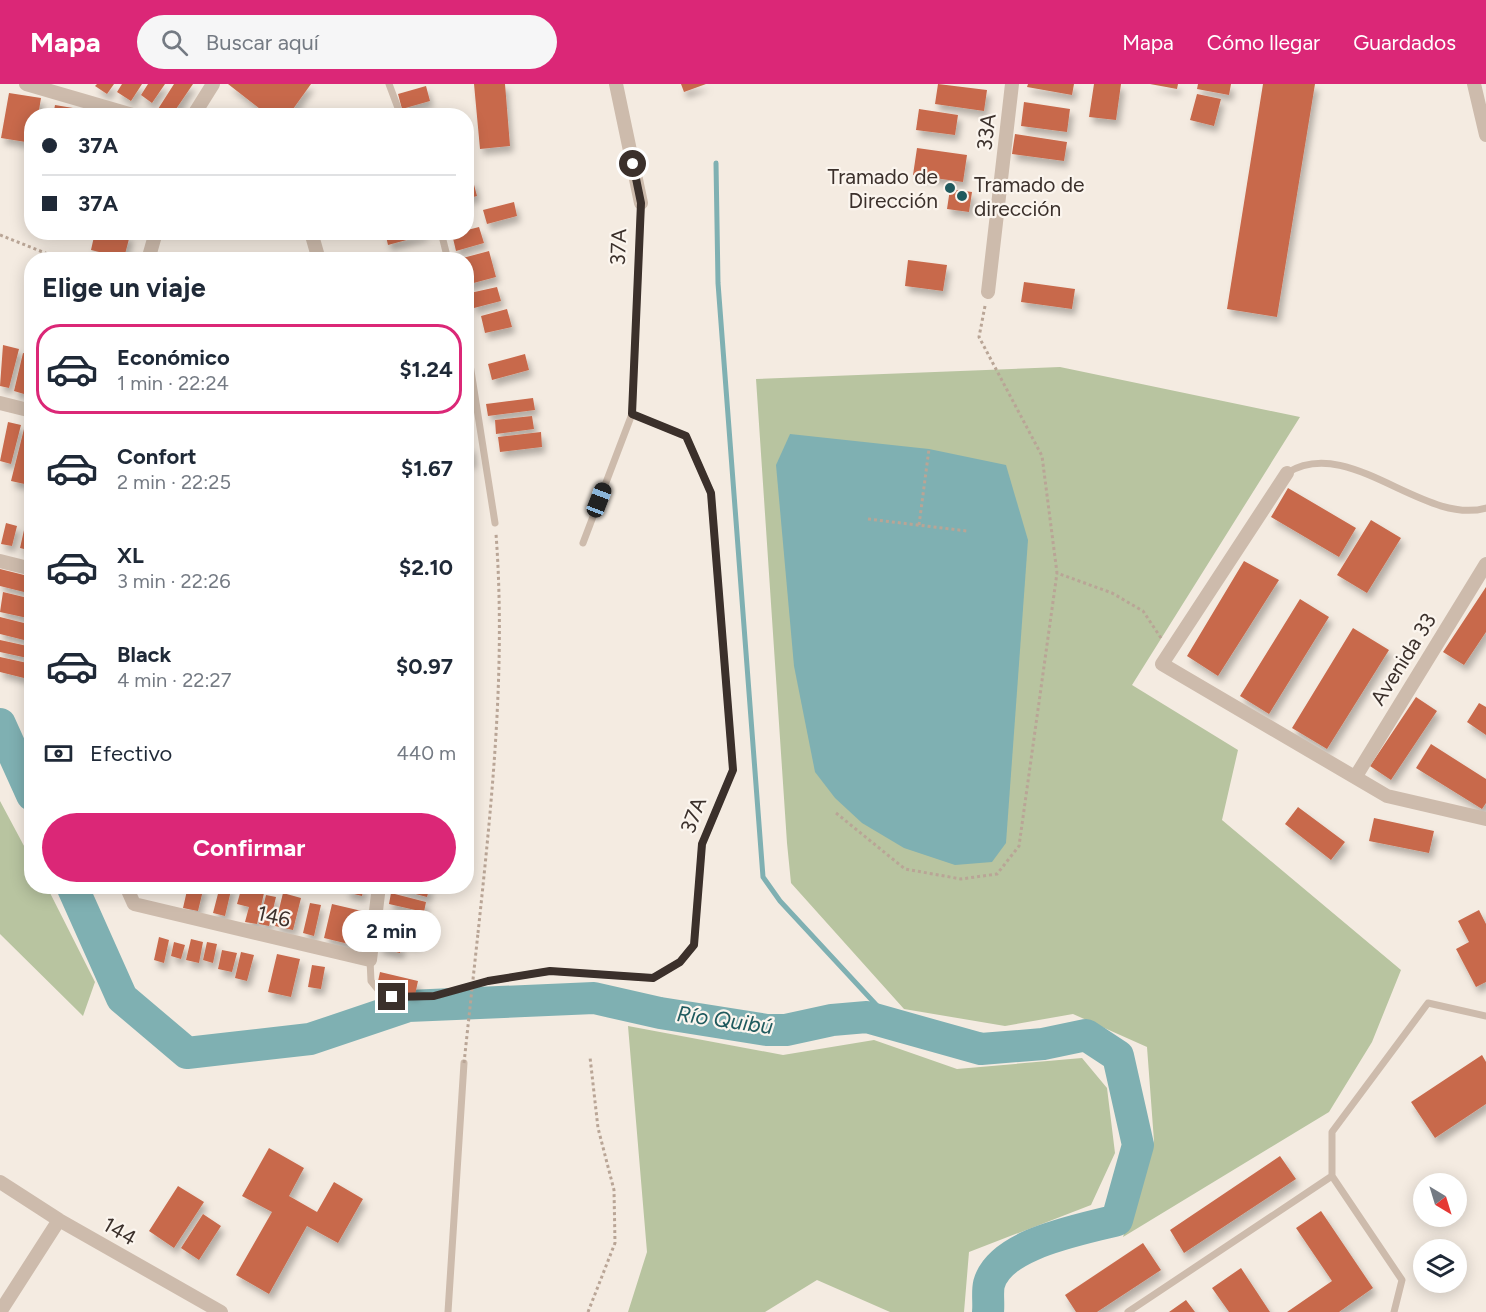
<!DOCTYPE html>
<html lang="es">
<head>
<meta charset="utf-8">
<style>
	:root { --surface:#fff; --page:#f6f6f7; --text:#1f2937; --muted:#747a83; --line:#e0e1e3; --accent:#db2777 }
	body { margin:0; font-family:Figtree,sans-serif; background:var(--page); color:var(--text); height:100vh; display:flex; flex-direction:column; font-size:22px; white-space:nowrap }
	* { box-sizing:border-box; margin:0 }
	p { font-size:20px; color:var(--muted) }
	.icon { flex:none; width:33px; height:33px; fill:none; stroke:currentColor; stroke-width:2; stroke-linecap:round; stroke-linejoin:round }
	.map { position:relative; flex:1; overflow:hidden }
	.panel { position:absolute; left:24px; top:168px; width:450px; height:642px; display:flex; flex-direction:column; background:var(--surface); border-radius:24px; box-shadow:0 3px 15px #0003 }
	.panel>* { flex:none }
	.banner { position:absolute; left:24px; top:24px; width:450px; height:132px; border-radius:24px; box-shadow:0 3px 15px #0003; display:grid; align-content:center; height:132px; padding:0 18px; background:var(--surface) }
	.needle { width:39px; rotate:142deg }
	.buttons { position:absolute; left:1413px; top:1089px; display:grid; gap:12px }
	.buttons a { display:grid; place-items:center; width:54px; height:54px; border-radius:50%; background:var(--surface); box-shadow:0 3px 15px #0003; font-size:30px }
	.end { position:absolute; width:27px; height:27px; margin:-14px; border:8px solid #3b302b; background:#fff; box-shadow:0 0 0 3px #fff }
	.from { border-radius:50% }
	.bubble { position:absolute; height:42px; border-radius:21px; background:var(--surface); box-shadow:0 3px 15px #0003; font-size:20px; font-weight:700; line-height:42px; text-align:center }
	.car { position:absolute; width:18px; height:36px; margin:-18px -9px; border-radius:8px; box-shadow:0 0 4px 2px #0007; background:linear-gradient(#222 24%,#8ab4d8 0 40%,#222 0 76%,#8ab4d8 0 86%,#222 0) }
	.banner b { display:flex; align-items:center; gap:21px; height:57px; font-size:22px }
	.banner b+b { border-top:2px solid var(--line) }
	.banner i { width:15px; height:15px; background:var(--text) }
	ul { padding:0; list-style:none }
	li { display:flex; align-items:center; gap:18px; height:90px; margin:0 12px 9px; padding:0 6px; border:3px solid transparent; border-radius:24px }
	li div { flex:1 }
	li b { display:block; font-size:22px }
	li em { font-style:normal; font-weight:700 }
	li.selected { border-color:var(--accent) }
	li>.icon { width:54px; height:54px; stroke-width:1.5 }
	h2 { padding:0 18px; font-size:27px; line-height:72px }
	.pay { display:flex; align-items:center; gap:15px; height:66px; padding:0 18px; font-size:22px }
	.pay p { margin-inline-start:auto }
	.action { display:flex; gap:12px; margin-top:auto; padding:12px 18px }
	.action a { flex:1; height:69px; border-radius:36px; background:var(--accent); color:#fff; font-size:24px; font-weight:700; line-height:69px; text-align:center }
	header { display:flex; align-items:center; gap:36px; box-sizing:border-box; height:84px; padding:0 30px; background:var(--accent); color:#fff }
	header strong { font-size:28px }
	nav { display:flex; gap:33px; margin-inline-start:auto; font-size:21px }
	.search { width:420px; height:54px; background:var(--page); display:flex; align-items:center; gap:15px; box-sizing:border-box; padding:0 21px; border-radius:33px; color:var(--muted); font-size:22px }
	.map>svg:first-child { display:block }
	.green { fill:#b8c4a0 }
	.water { fill:#7fb0b2 }
	.lines { fill:none; stroke-linecap:round; stroke-linejoin:round }
	.stream { stroke:#7fb0b2; stroke-width:5 }
	.river { stroke:#7fb0b2; stroke-width:32 }
	.building { fill:#c8694b; filter:url(#shadow) }
	.path { stroke:#b9a596; stroke-width:3; stroke-dasharray:3 3; stroke-linecap:butt }
	.lane { stroke:#cdbbac; stroke-width:7 }
	.street { stroke:#cdbbac; stroke-width:14 }
	.path-bridge { stroke:#b9a596; stroke-width:3; stroke-dasharray:3 3; stroke-linecap:butt }
	.route { stroke:#3b302b; stroke-width:8 }
	.poi-dot { fill:#1f5a5e; stroke:#fbf5ee; stroke-width:2 }
	.labels { text-anchor:middle; dominant-baseline:central; stroke-width:4.5; stroke-linejoin:round; paint-order:stroke }
	.street-label { font-size:21px; fill:#3b302b; stroke:#fbf5ee }
	.poi-label { font-size:21px; fill:#3b302b; stroke:#fbf5ee; text-anchor:end }
	.water-label { font-size:22px; font-style:italic; fill:#1f5a5e; stroke:#fbf5ee }
</style>
</head>
<body>
<header>
<strong>Mapa</strong>
<div class="search"><svg class="icon" aria-label="search" viewBox="0 0 24 24"><circle cx="10" cy="10" r="6"/><path d="M15 15l6 6"/></svg>Buscar aquí</div>
<nav><a>Mapa</a><a>Cómo llegar</a><a>Guardados</a></nav>
</header>
<div class="map">
<svg width="1486" height="1228" viewBox="0 0 1486 1228">
	<defs>
		<filter id="shadow"><feDropShadow dx="3.5" dy="6" stdDeviation="3" flood-color="#0004"/></filter>
	</defs>
	<rect width="100%" height="100%" fill="#f4ebe1"/>
	<!-- green -->
	<path class="green" d="M1060 283 1300 333 1132 601 1238 666 1222 736 1401 886 1372 958 1329 1028 1123 1153 1154 1057 1147 963 1073 930 1005 942 904 925 791 799 787 759 756 295Z
		M0 717 31 775 32 802 47 803 95 898 83 932 0 850Z
		M628 942 783 971 874 956 957 985 1082 974 1107 1004 1115 1069 1091 1121 969 1168 964 1228H890L817 1196 765 1228H628L647 1168Z"/>
	<!-- water -->
	<path class="water" d="M790 350 929 365 1006 381 1028 456 1006 759 992 778 955 781 904 764 862 739 835 714 815 688 794 582 776 381Z"/>
	<g class="lines">
		<!-- stream -->
		<path class="stream" d="M716 79 718 199 763 793 780 817 894 940"/>
		<!-- river -->
		<path class="river" d="M0 640 32 711
			M72 802 122 914 187 969 310 955 408 922 594 914 660 929 767 946H786L832 936 867 933 981 965 1043 960 1086 951 1118 972 1138 1061 1117 1136C1081 1146 1000 1159 989 1200 987 1208 989 1219 988 1228"/>
	</g>
	<!-- building -->
	<path class="building" d="M97 0H114L107 10 95 2Z
		M122 0H142L131 17 117 8Z
		M148 0H165L152 19 141 11Z
		M174 0H193L174 28 158 25Z
		M228 0H311L288 32H269Z
		M474 0H505L510 62 480 65Z
		M681 0H706L684 8Z
		M938 0 987 6 984 27 935 20Z
		M1028 0H1074L1072 11 1027 3Z
		M1094 0H1121L1116 36 1089 33Z
		M1150 0H1178L1177 5Z
		M1198 0H1231L1229 11 1197 5Z
		M1263 0H1315L1277 233 1227 225Z
		M426 2 430 17 402 25 398 10Z
		M9 9 41 14 38 32H32V59L1 54Z
		M1197 10 1221 15 1214 42 1190 36Z
		M1024 18 1070 25 1067 48 1021 42Z
		M55 21 79 25 77 32H53Z
		M919 25 958 31 955 51 916 46Z
		M1015 50 1067 58 1064 77 1012 70Z
		M917 64 967 71 963 98 913 91Z
		M473 97 477 112 466 115V99Z
		M950 105 972 108 969 128 947 125Z
		M514 118 517 132 487 140 483 126Z
		M479 143 484 159 456 167 452 150Z
		M95 148 130 151 124 174 91 166Z
		M385 148H424L425 151 388 161Z
		M489 167 496 193 466 201V176L459 175Z
		M908 176 947 181 943 207 905 202Z
		M1024 198 1075 205 1072 225 1021 218Z
		M497 203 501 217 474 224 470 209Z
		M507 225 512 243 485 249 481 232Z
		M3 261 19 265 9 304 0 302Z
		M23 269 32 271 24 310 14 307Z
		M525 270 529 286 492 296 488 280Z
		M533 314 535 326 488 332 486 320Z
		M532 332 534 345 496 350 495 336Z
		M8 338 21 341 11 380 0 377Z
		M25 341 32 343 29 401 11 397Z
		M541 348 542 363 500 368 498 353Z
		M466 362H471L473 378 466 379Z
		M1288 404 1356 444 1339 473 1271 433Z
		M1371 436 1401 454 1367 509 1337 491Z
		M26 437 32 439V467L20 464Z
		M6 439 17 442 12 462 1 460Z
		M1244 477 1279 496 1218 592 1187 572Z
		M0 485 32 493V510L0 502Z
		M1486 503V548L1464 581 1443 568Z
		M3 508 32 515V535L0 528Z
		M1300 515 1329 533 1269 630 1240 612Z
		M0 533 32 541V558L0 550Z
		M1353 544 1389 566 1327 665 1292 644Z
		M0 556 32 563V575L0 568Z
		M0 573 32 580 28 595 0 588Z
		M1416 613 1437 627 1391 696 1370 682Z
		M1479 619 1486 623V651L1467 638Z
		M1431 660 1486 695V719L1482 725 1416 684Z
		M1298 723 1345 758 1331 776 1285 740Z
		M1374 734 1434 747 1429 769 1369 757Z
		M188 802H204L198 827 183 824Z
		M220 802H232L225 832 213 829Z
		M242 802H253L252 806 264 809 257 840 245 838 249 823 237 820Z
		M348 802H364L362 812 346 808Z
		M385 802H430L427 813Z
		M283 809 301 814 293 846 275 842Z
		M391 809 426 818 424 828 389 820Z
		M266 811 276 813 269 842 259 840Z
		M310 819 321 821 314 852 303 849Z
		M332 820 366 828 357 862 324 854Z
		M1479 826 1486 840V898L1476 903 1456 865 1469 858 1458 837Z
		M382 838 419 847 416 860 379 851Z
		M159 853 169 856 164 879 154 876Z
		M191 855 203 858 199 879 186 876Z
		M381 856 402 861 400 869 379 864Z
		M174 858 185 861 181 875 171 872Z
		M207 858 217 860 213 879 203 876Z
		M222 866 237 869 232 888 218 885Z
		M241 868 254 871 247 897 235 894Z
		M277 870 300 875 291 913 268 908Z
		M312 881 325 883 321 905 308 903Z
		M380 888 418 897 415 911 377 902Z
		M1482 971 1486 978V1020L1435 1054 1411 1018Z
		M269 1064 304 1084 289 1112 317 1128 334 1098 363 1115 338 1159 307 1142 269 1210 236 1191 272 1128 242 1112Z
		M1280 1072 1296 1095 1184 1169 1170 1146Z
		M178 1102 204 1118 174 1164 149 1147Z
		M1321 1127 1373 1204 1339 1228H1287L1332 1197 1296 1144Z
		M203 1130 221 1142 199 1176 181 1164Z
		M1143 1159 1161 1186 1097 1228H1076L1065 1211Z
		M1241 1184 1270 1228H1229L1212 1204Z
		M1186 1216 1195 1228H1169Z"/>
	<g class="lines">
		<!-- path -->
		<path class="path" d="M0 151 63 176
			M985 222 979 253 1042 372 1057 489 1112 509 1143 527 1161 554
			M868 435 967 447
			M919 441 929 365
			M836 729 905 785 961 795 997 790 1019 762 1057 489
			M478 849C492 717 506 583 496 450
			M588 1228 615 1159 614 1106 598 1044 590 973"/>
		<!-- lane -->
		<path class="lane" d="M389 0 401 32
			M441 148 448 176
			M466 255 495 439
			M1287 389C1349 350 1423 442 1486 424
			M583 459 632 330 641 119
			M370 876 371 897 380 908 392 913 434 912 488 897 550 887 653 894 680 878 694 861 702 760 733 686 711 409 686 352 632 330
			M448 1228 464 979
			M1128 1228 1332 1092
			M1394 1228 1402 1196 1332 1092V1048L1428 919 1486 932"/>
		<!-- street -->
		<path class="street" d="M26 0 136 32
			M616 0 641 119
			M1474 0 1486 51
			M193 32 213 0
			M311 148 319 176
			M148 176 156 148
			M988 208 1012 0
			M0 319 32 327
			M1287 389 1162 580 1387 712 1486 735
			M0 477 32 485
			M1356 692 1486 480
			M126 802 134 820 370 876 379 802
			M0 1098 59 1136 221 1228
			M0 1228 59 1136"/>
		<!-- path-bridge -->
		<path class="path-bridge" d="M464 979 478 849"/>
	</g>
	<g class="lines">
		<!-- route -->
		<path class="route" d="M392 913 434 912 488 897 550 887 653 894 680 878 694 861 702 760 733 686 711 409 686 352 632 330 641 119 633 80"/>
	</g>
	<!-- markers -->
	<g class="poi-dot">
		<circle cx="950" cy="104" r="6"/>
		<circle cx="962" cy="112" r="6"/>
	</g>
	<g class="labels">
		<!-- street labels -->
		<g class="street-label">
			<text transform="translate(986 48) rotate(-83)">33A</text>
			<text transform="translate(618 163) rotate(-88)">37A</text>
			<text transform="translate(1403 575) rotate(-58)">Avenida 33</text>
			<text transform="translate(693 731) rotate(-69)">37A</text>
			<text transform="translate(274 832) rotate(13)">146</text>
			<text transform="translate(120 1147) rotate(30)">144</text>
		</g>
		<!-- poi labels -->
		<g class="poi-label">
			<text x="938" y="92">Tramado de<tspan x="938" dy="24">Dirección</tspan></text>
			<text x="974" y="100" text-anchor="start">Tramado de<tspan x="974" dy="24">dirección</tspan></text>
		</g>
		<!-- water labels -->
		<g class="water-label">
			<text transform="translate(725 936) rotate(8)">Río Quibú</text>
		</g>
	</g>
</svg>
<div class="buttons">
<a><svg class="needle" viewBox="-14 -14 28 28"><path d="M0-13l5 13h-10z" fill="#e53935"/><path d="M0 13l5-13h-10z" fill="#747a83"/></svg></a>
<a><svg class="icon" aria-label="layers" viewBox="0 0 24 24"><path d="M12 4l9 5-9 5-9-5zM3 14l9 5 9-5"/></svg></a>
</div>
<i class="end from" style="left:633px;top:80px"></i>
<i class="end" style="left:392px;top:913px"></i>
<div class="bubble" style="left:342px;top:826px;width:99px">2 min</div>
<i class="car" style="left:599px;top:416px;rotate:21deg"></i>
<div class="banner">
<b><i class="from"></i>37A</b>
<b><i></i>37A</b>
</div>
<section class="panel">
<h2>Elige un viaje</h2>
<ul>
<li class="selected"><svg class="icon" aria-label="car" viewBox="0 0 24 24"><path d="M5 17H2v-5l4-1 3-4h7l3 4 3 1v5h-3M9 17h6M6 11h13"/><circle cx="7" cy="17" r="2"/><circle cx="17" cy="17" r="2"/></svg><div><b>Económico</b><p>1 min · 22:24</p></div><em>$1.24</em></li>
<li><svg class="icon" aria-label="car" viewBox="0 0 24 24"><path d="M5 17H2v-5l4-1 3-4h7l3 4 3 1v5h-3M9 17h6M6 11h13"/><circle cx="7" cy="17" r="2"/><circle cx="17" cy="17" r="2"/></svg><div><b>Confort</b><p>2 min · 22:25</p></div><em>$1.67</em></li>
<li><svg class="icon" aria-label="car" viewBox="0 0 24 24"><path d="M5 17H2v-5l4-1 3-4h7l3 4 3 1v5h-3M9 17h6M6 11h13"/><circle cx="7" cy="17" r="2"/><circle cx="17" cy="17" r="2"/></svg><div><b>XL</b><p>3 min · 22:26</p></div><em>$2.10</em></li>
<li><svg class="icon" aria-label="car" viewBox="0 0 24 24"><path d="M5 17H2v-5l4-1 3-4h7l3 4 3 1v5h-3M9 17h6M6 11h13"/><circle cx="7" cy="17" r="2"/><circle cx="17" cy="17" r="2"/></svg><div><b>Black</b><p>4 min · 22:27</p></div><em>$0.97</em></li>
</ul>
<div class="pay"><svg class="icon" aria-label="cash" viewBox="0 0 24 24"><path d="M3 7h18v10H3z"/><circle cx="12" cy="12" r="2"/></svg>Efectivo<p>440 m</p></div>
<div class="action"><a>Confirmar</a></div>
</section>
</div>
</body>
</html>
